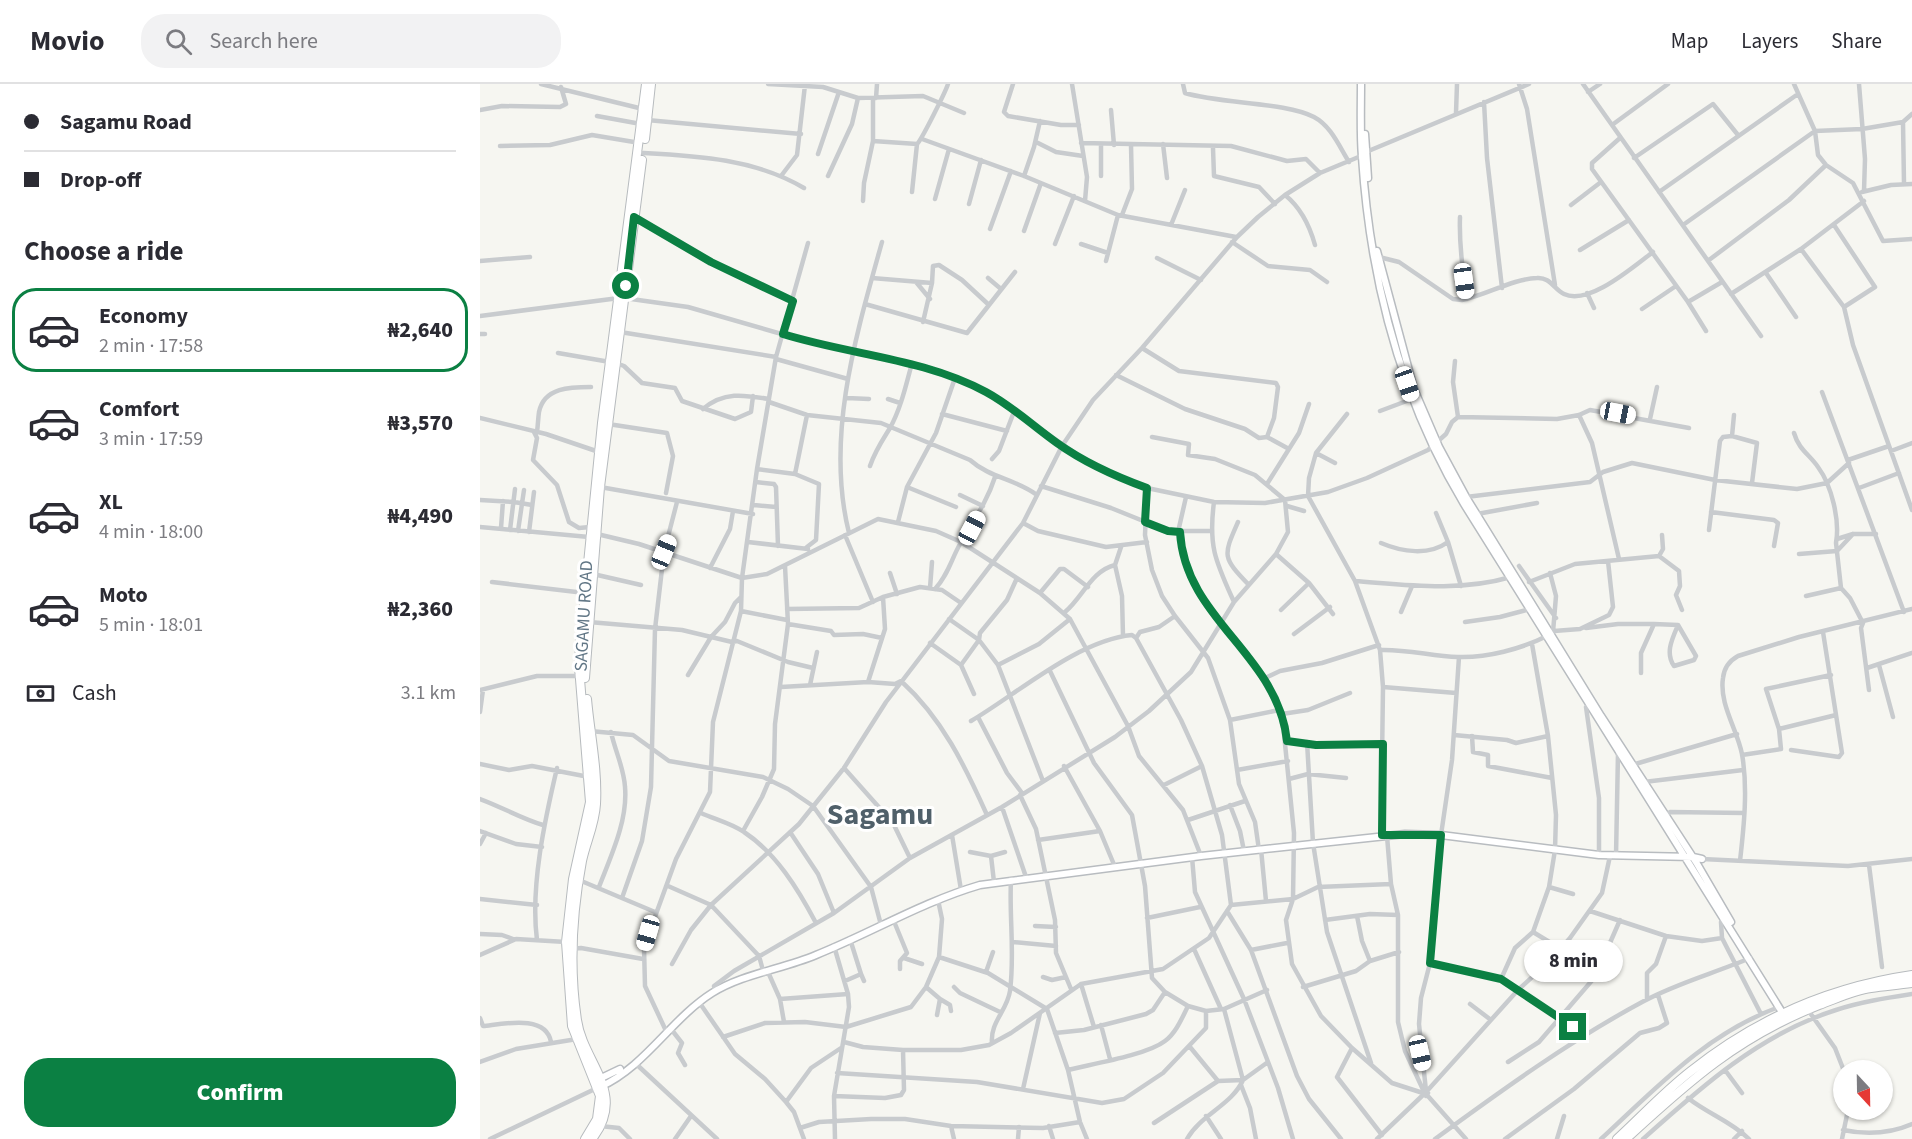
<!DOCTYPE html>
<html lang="en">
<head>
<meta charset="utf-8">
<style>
	:root { --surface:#fff; --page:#f2f2f3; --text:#2b2b33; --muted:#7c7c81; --line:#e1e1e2; --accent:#0b8043 }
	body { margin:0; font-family:"Source Sans 3",sans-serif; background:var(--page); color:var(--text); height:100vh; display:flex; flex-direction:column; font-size:22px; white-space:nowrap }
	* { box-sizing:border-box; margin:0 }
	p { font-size:20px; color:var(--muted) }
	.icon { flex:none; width:33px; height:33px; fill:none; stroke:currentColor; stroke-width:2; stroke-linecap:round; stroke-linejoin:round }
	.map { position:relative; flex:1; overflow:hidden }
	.details { display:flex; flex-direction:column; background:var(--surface); width:480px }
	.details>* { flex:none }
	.banner { display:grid; align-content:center; height:132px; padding:0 24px; background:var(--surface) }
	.needle { width:39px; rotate:158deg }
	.buttons { position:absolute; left:1353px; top:976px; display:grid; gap:12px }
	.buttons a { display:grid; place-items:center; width:60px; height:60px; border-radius:50%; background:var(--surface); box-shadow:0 2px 4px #0004; font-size:30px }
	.end { position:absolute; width:27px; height:27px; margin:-14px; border:8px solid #0b8043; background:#fff; box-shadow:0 0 0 3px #fff }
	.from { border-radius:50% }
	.bubble { position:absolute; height:42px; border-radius:21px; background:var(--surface); box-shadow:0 2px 4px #0004; font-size:20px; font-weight:800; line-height:42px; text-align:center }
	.car { position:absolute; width:18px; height:36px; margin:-18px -9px; border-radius:8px; box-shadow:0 0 4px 2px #0007; background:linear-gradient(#fff 24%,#345 0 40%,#fff 0 76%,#345 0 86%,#fff 0) }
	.banner b { display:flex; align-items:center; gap:21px; height:57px; font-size:22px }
	.banner b+b { border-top:2px solid var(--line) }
	.banner i { width:15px; height:15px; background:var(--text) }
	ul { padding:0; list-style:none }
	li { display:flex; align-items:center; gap:18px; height:84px; margin:0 12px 9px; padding:0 12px; border:3px solid transparent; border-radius:24px }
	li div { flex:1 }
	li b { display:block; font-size:22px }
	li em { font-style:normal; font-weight:800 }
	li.on { border-color:var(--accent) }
	li>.icon { width:54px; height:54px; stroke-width:1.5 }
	h2 { padding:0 24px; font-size:27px; line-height:72px }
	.pay { display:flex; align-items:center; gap:15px; height:66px; padding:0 24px; font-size:22px }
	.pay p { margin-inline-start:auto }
	.button { display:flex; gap:12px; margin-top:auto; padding:12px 24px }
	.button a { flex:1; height:69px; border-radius:24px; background:var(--accent); color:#fff; font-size:24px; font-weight:800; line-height:69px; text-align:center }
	header { display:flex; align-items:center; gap:36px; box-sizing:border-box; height:84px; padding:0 30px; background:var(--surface); border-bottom:2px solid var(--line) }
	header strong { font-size:28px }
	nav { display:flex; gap:33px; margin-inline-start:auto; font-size:21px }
	.search { width:420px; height:54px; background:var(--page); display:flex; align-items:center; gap:15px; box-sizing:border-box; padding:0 21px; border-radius:24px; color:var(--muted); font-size:22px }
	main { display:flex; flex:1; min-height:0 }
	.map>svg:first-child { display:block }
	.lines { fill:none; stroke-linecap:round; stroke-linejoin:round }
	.major-casing { stroke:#b8bcc0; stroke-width:9 }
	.highway-casing { stroke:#b7bbbe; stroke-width:10 }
	.minor { stroke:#c8cbce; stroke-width:4.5 }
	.major { stroke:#fff; stroke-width:6 }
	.highway { stroke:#fff; stroke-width:8 }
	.route { stroke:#0b8043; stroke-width:8 }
	.labels { text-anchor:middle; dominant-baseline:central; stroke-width:6; stroke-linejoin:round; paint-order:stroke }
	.street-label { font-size:18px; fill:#627786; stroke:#fff }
	.town-label { font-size:30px; font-weight:bold; fill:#50606a; stroke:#fff }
</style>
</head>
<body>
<header>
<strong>Movio</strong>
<div class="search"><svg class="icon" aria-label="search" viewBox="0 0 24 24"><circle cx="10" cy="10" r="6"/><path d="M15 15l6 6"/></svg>Search here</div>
<nav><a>Map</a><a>Layers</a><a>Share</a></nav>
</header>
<main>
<section class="details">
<div class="banner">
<b><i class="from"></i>Sagamu Road</b>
<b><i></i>Drop-off</b>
</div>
<h2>Choose a ride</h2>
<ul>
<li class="on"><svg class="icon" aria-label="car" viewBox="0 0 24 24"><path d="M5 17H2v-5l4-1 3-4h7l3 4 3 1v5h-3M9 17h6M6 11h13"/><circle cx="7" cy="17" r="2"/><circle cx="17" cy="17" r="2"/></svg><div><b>Economy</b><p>2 min · 17:58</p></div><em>₦2,640</em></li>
<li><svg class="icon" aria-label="car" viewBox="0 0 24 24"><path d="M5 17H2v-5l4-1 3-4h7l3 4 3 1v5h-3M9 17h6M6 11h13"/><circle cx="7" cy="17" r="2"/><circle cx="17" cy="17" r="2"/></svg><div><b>Comfort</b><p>3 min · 17:59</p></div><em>₦3,570</em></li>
<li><svg class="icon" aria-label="car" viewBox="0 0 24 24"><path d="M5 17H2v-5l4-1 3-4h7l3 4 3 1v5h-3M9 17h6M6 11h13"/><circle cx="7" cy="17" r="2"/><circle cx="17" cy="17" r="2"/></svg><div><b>XL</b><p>4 min · 18:00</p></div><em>₦4,490</em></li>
<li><svg class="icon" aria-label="car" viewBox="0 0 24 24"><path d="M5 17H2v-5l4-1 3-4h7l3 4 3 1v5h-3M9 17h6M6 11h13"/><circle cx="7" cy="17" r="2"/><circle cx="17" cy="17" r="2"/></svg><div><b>Moto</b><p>5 min · 18:01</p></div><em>₦2,360</em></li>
</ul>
<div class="pay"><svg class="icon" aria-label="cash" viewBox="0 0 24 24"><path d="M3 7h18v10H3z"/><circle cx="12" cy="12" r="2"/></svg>Cash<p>3.1 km</p></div>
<div class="button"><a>Confirm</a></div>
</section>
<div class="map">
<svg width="1432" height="1055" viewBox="0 0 1432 1055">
	<rect width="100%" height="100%" fill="#f6f6f1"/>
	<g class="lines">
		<defs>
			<path id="major" d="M881 0C881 24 880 49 882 73 890 195 921 315 984 420L1305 933
				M885 50 888 94
				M897 167 934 305 959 363 986 413 1121 632 1216 778 1251 838
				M117 996 140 985
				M120 1003C165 983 191 935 232 909 262 890 303 885 336 871 391 849 442 818 500 801L721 772 925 750 961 751 1119 771 1213 773 1222 775"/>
			<path id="highway" d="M165 55 171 0
				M105 594 120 403 162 76
				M107 615C110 650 118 685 116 720 115 740 106 758 102 777 92 830 89 883 97 936 103 979 148 1009 112 1055
				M105 1055 117 1035 120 1012 92 942 86 858 93 795 110 718 99 583 100 560 122 339 166 0
				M1137 1055C1162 1032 1185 1007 1211 987 1276 935 1350 903 1432 891
				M1146 1055C1209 997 1258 953 1339 921 1356 915 1374 906 1391 904 1405 902 1418 901 1432 899"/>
		</defs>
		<!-- major casing -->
		<use href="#major" class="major-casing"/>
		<!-- highway casing -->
		<use href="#highway" class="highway-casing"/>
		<!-- minor -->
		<path class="minor" d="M61 0 163 25
			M288 0 343 3 378 14 443 12 484 29
			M533 0 524 28 528 32 581 41H599
			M592 0 607 93 605 117
			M703 0 705 9C741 20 806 18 834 33 851 42 859 62 869 78
			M1039 0 1047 25 1075 201
			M1103 0 1281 252
			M1314 0 1335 47 1338 71 1346 81 1373 99 1403 157 1432 155
			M1379 0 1385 75 1384 107
			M1108 8 1120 0
			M396 14 397 0
			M1004 18 1007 74 1022 204
			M0 26 22 22 80 23 86 20 81 3
			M631 26 634 61
			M976 29 977 0
			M117 32 161 40
			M167 36 321 50
			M1423 38 1424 100
			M1132 41 1188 0
			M1140 54 1112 79V85L1208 218 1226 247
			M442 55 544 92 638 131 756 153
			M393 57 437 60
			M556 58 576 68 603 72
			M601 59 751 62 807 77 826 75 840 89
			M683 60 687 94
			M20 62 70 61 112 51 160 59
			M733 64 734 92 779 103 795 120
			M886 68 1049 0
			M163 69C218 72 275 75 324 104
			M338 70 359 8
			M1154 74 1233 20 1258 51
			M301 92 317 71 325 1
			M348 92 372 40 378 14
			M544 92 554 63 560 37
			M621 92V60
			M432 108 437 60C441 57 466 7 468 0
			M1179 108 1318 10
			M1382 108 1411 101 1432 100
			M805 111C820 123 830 143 835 161
			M455 115 469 65
			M383 117 384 99 393 57V14
			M489 120 501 76
			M1091 121 1121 98
			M642 131 652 105 651 61
			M155 133 231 178 313 217
			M980 133C979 161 983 188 987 215
			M691 141 705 106
			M1203 141 1335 47 1382 45 1423 38 1432 30
			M1354 141 1395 203 1364 223
			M510 145 531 87
			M544 147 561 99
			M752 158 788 182 830 186 847 198
			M575 160 594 112
			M601 160 628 169
			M1321 165 1364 223 1373 261 1432 426
			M1100 166 1149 136
			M899 173 919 178 973 215 982 216C1007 211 1032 195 1057 194 1070 193 1074 205 1084 210 1109 222 1154 182 1173 168
			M677 174 721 196
			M1229 176 1309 116 1346 81
			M0 177 50 173
			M626 177 638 131
			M1286 189 1316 233
			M392 194 452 199 453 182 459 181 482 196 509 221
			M508 194 521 205
			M436 198 450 215
			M1107 209 1114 224
			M1251 210 1321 165 1384 117
			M144 214 208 223 319 255 453 286 505 307 620 386 667 404 734 418 785 419 848 408 887 394 948 366 966 350 972 338 978 333 1077 335 1099 331 1110 326 1209 344
			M1208 218 1242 198
			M385 220 487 249 535 188
			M1162 225 1196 202
			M0 232 139 214
			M443 238 452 199
			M140 248 296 273
			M0 250H5
			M662 264 699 287 796 299 798 303 794 334 787 353
			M78 269 130 278
			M296 275 368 295
			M975 277 973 298 978 333
			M136 279 144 282 162 299 195 304 202 317 255 335 271 328 273 312
			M636 291 705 325 765 345 779 354 787 353 809 365
			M1342 308 1424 528
			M367 314 389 315
			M408 315 420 319
			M289 318 327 331 401 339 490 376C510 394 536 395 557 411
			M223 325C244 307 265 311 289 315
			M900 327 932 315
			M462 330 527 347
			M867 330 836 369 829 394 828 412 875 497 900 566 903 603 901 751
			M1099 331 1112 359 1139 475
			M0 334 66 350 119 368
			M1170 335 1177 303
			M128 340 187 349 193 372 186 409
			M54 348 57 354 53 376 77 401 89 438 99 444 110 443
			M57 348C58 341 58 335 59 328 64 303 91 303 111 303
			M1314 349C1319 366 1329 370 1338 383 1352 402 1360 437 1356 459L1361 504 1370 514 1383 539 1381 544 1389 606
			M1252 352 1254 331
			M1411 367 1432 359
			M836 369 855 379
			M512 375 519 367 535 325
			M1368 376 1409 362
			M390 382C395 367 402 357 410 344 421 324 426 301 432 279
			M277 385 315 390 339 400 336 456 327 463
			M315 390 327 331
			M276 398 294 400 296 403 298 462
			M787 400 819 349 829 320
			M561 402 631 424 688 447H730
			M120 403 273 430
			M427 403 476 423
			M667 404 665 451 672 486 682 512 695 532 728 574 750 636 759 700 775 738 779 766
			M1379 404 1419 389
			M480 411 503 422
			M986 413 1110 398 1123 388 1152 379 1235 396 1317 405 1347 399 1369 379
			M0 416 34 418 52 421
			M734 418C728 463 736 478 754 518
			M274 421 296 423
			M807 422 824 427
			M1231 428 1294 436 1298 439 1294 462
			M956 429 968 458 981 502
			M997 430 1057 419
			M418 438 427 403 456 349 475 294
			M758 438C743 472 742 473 769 501
			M543 439 558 447 626 463 667 458
			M0 443 109 453
			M21 444 23 417
			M30 446 35 405
			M1229 446 1240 357 1243 353 1252 352 1277 359 1272 399
			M38 447 44 406
			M49 448 54 408
			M698 448 706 413
			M700 448C702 483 718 514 740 540
			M369 449C345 353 376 251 402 158
			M117 450 159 460 262 494 287 490 398 435 456 447 481 458 560 509 590 535 648 642 659 672 703 726 721 772
			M365 451 393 518
			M1357 455 1373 450H1396
			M268 458 328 465
			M901 459C922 468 949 472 968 458
			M641 463 635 481 642 512 643 552
			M796 470 829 499 853 530
			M1319 470 1357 467 1373 450
			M1179 472 1183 465 1182 451
			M1039 482 1076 534
			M230 484 250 445 253 427
			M410 489 417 510
			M1070 489 1076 512 1073 548
			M113 490 161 501
			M875 497C929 501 979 508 1031 493
			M12 498 105 509
			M1049 498 1095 480 1179 472 1199 487 1200 502 1196 511 1202 526
			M450 504 452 478
			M455 505C468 491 471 476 480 460 493 437 507 418 515 393
			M560 509 580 485H584L608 503
			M1326 512 1361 504
			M307 525 379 524 403 513 440 503 462 506 481 519
			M801 526 829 499
			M261 527 307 536
			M585 528C603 513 611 487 635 481
			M921 528 932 502
			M469 535 499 556 518 581 563 697
			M109 538 202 546 252 558 257 557 308 578 333 584
			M741 538 768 570 802 630 814 749 813 815 806 836 812 880 841 932 872 964 912 999 943 1009
			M985 538 1020 533 1050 525
			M308 540 351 547 354 551 383 550 402 554
			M1198 541 1216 572 1214 576 1194 582C1185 569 1192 555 1198 541Z
			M1106 544 1138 540H1174
			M1074 547 1100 545 1129 531 1133 523 1128 477
			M814 550 850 523
			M656 554 660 548 679 543 695 532
			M450 559 481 581 494 610
			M900 566C927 565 951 572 978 573 1007 574 1041 565 1067 552
			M481 581 499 556 500 549 527 516 537 494
			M518 581 559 560 590 535
			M1399 581 1413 633
			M1387 584 1432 569
			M570 587 614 679 652 731 665 802 672 894 685 908 708 922 726 927 744 925 787 906
			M1161 589V569L1174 540 1198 541
			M208 591 231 553 245 538 255 519 261 513
			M783 595 800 587 842 579 899 561
			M388 598 405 545 403 513
			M330 601 337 568
			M301 603 388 598 415 600 421 597C462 634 485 682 507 731
			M903 603 976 609
			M0 606 57 592H100
			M1109 621 1106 623 1119 714V771
			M0 628 3 606
			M802 630 828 626 870 609
			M498 633 527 689 542 709
			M750 636 799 626
			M491 637C537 610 598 556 652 551L656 554 701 636 722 682 742 751 751 821
			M1299 645 1286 605 1351 591
			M110 647 153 651 189 677 283 693 308 705 333 722 391 803 401 841
			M974 651 1027 656 1036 659 1068 652
			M992 652 993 668 1008 671V682L1072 694
			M807 657 836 661 903 660
			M827 658 833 759 847 848 891 979
			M1311 666 1359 673 1362 669 1343 548
			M1262 671 1301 665 1299 645 1356 631
			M0 680 29 686 52 682 109 693
			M1152 681 1257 650
			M584 682 620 747 635 783
			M364 684 413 739 430 774
			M757 686 808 677
			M809 695 828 690 866 694
			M1164 698 1263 686
			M684 701 722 682
			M540 711 556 745 575 836 576 869 591 905
			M0 715C22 723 42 735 63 741
			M750 721 760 747 764 767
			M522 723 546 793
			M221 729C234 735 251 739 264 748 296 769 318 805 336 839
			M1186 732 1190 728 1264 729
			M708 736 765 717
			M0 747 36 760 62 763
			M263 747 282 713 294 685 295 640 308 540 305 482
			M310 748 338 790 354 829
			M472 751 481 806
			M907 752 911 800 918 831V938L925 967 946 1012 948 1009 945 1007
			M558 756 620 747
			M0 760 6 749
			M781 765 786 817
			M490 768 511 772 514 798
			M511 772 525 768
			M1136 772 1138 669
			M712 773 715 808 764 915 798 1004 813 1055
			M1222 775 1368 782 1432 775
			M1260 777C1264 742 1268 704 1262 670 1257 645 1239 620 1243 594 1244 584 1249 577 1258 572L1319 553 1432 525
			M1389 781 1402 883
			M99 796 175 828
			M188 802 231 821 279 872 284 890
			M119 803C131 772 148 736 145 703 144 684 135 667 131 648
			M1069 803 1093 810
			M142 814 162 757 171 703 175 545 184 468 197 418
			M0 815 57 821
			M747 827 771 866 817 992 829 1015 861 1055
			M1110 827 1186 852 1222 857 1242 854
			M877 832 882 857 890 877
			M667 834 720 823
			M413 835 427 869 420 877V885
			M1244 835 1241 838 1242 854 1281 930
			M845 836 890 830 918 831
			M555 842 576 843
			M1053 848 1081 865
			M0 850 22 851 33 855
			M370 855 381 890
			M57 856C50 803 65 735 77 684
			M533 858 576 862
			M354 862 368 910 369 923 354 1012 355 1055
			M92 865 101 864 163 875
			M714 865 741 925
			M771 866 807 859
			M0 871 36 855 86 858
			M459 873 508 889 567 925 588 986 600 1038 607 1055
			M424 874 442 880
			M950 879 1021 895 1105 951
			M192 880 211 846 231 821 319 740 364 684 406 618 543 439 582 362 613 316 662 264 757 153 778 133 805 111 840 89 881 72
			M288 888 300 915 304 938
			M506 888 513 868
			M563 893 572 896 586 893
			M1021 895 1035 864 1053 848 1069 803 1075 766 1076 731 1068 652 1052 560
			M365 897 381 890 384 897
			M601 900 614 943
			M446 903 460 915 457 931
			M474 903 480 909 520 928
			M823 903 876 887 890 877 919 868
			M235 907 234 902 254 887 354 829 430 774 522 723 635 653 669 627 711 588 754 518 796 470 808 448 805 416 775 391 735 375 708 371 709 360 672 353
			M300 915 368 910
			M460 915 470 921 471 927
			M1167 915V889L1176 880 1186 852
			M219 918 255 970 285 995 306 1018 314 1028 324 1055
			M990 920 1011 936
			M1328 926 1355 964 1364 987
			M0 934 3 942C23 940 66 930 71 958
			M621 941 630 975
			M191 945 202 959 198 969 205 981
			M187 949 165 902 164 863 196 775 230 708 233 638 261 527 262 494 277 385 296 273 328 159
			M575 949 604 946 666 930 673 926 685 908
			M243 953 285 939 325 938 366 943 431 923 446 903 459 873 462 835 458 816
			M364 958 383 963 423 966H481L509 961 531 949 601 900 683 885 729 854 751 821 813 815 838 803 911 800
			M512 959C510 938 527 927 530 907 535 869 529 833 531 795
			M710 963 738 997
			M872 964 857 993 902 1051
			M0 978 36 965 97 955
			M1028 978 1059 958 1115 893 1140 836
			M155 979 237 1055
			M588 986C612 980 667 971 685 957 696 949 702 934 708 922
			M1245 986 1262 1009
			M357 989 497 998 622 1019 644 1015 683 989 726 944V927
			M761 1001 770 1024 776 1055
			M543 1005 560 929
			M946 1007 939 940 941 914 950 879 961 751 972 676 979 573
			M947 1007 1038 906 1072 875 1090 854 1122 809 1130 772
			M947 1011 986 1055
			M354 1012 405 1014 421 1011 424 1006 423 966
			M1208 1014C1228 1030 1251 1037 1269 1055
			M306 1018 331 984 361 964
			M726 1032 741 1055
			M674 1039 738 997 763 996 788 978
			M120 1042 139 1044 150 1055
			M471 1042 474 1055
			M569 1042 573 1055
			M320 1044 339 1038 391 1035H425L471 1042 563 1044 600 1038
			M1363 1046C1387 1051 1409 1050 1432 1040
			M10 1055 117 1004
			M195 1055 211 1032
			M538 1055 539 1043
			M707 1055C720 1031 752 1021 763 996L744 925
			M897 1055 943 1011
			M955 1055C1022 1006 1091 956 1164 917 1197 899 1235 889 1270 874
			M1025 1055 1094 1005 1160 949 1179 944 1187 939 1178 911
			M1077 1055 1084 1032
			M1121 1055C1176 1004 1227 949 1299 923
			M1163 1055C1221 1003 1280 950 1356 926 1380 918 1406 914 1432 910
			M1254 1055 1262 1047
			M1362 1055 1368 1026"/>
		<!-- major -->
		<use href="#major" class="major"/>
		<!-- highway -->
		<use href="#highway" class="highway"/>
	</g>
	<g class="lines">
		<!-- route -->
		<path class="route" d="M146 202 154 133 231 178 313 217 303 250C370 271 443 274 506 308 532 322 553 342 577 359 605 379 634 392 667 404L665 438 688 447 700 448C705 536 798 570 807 657L836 661 903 660 902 751H961L950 879 1021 895 1093 943"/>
	</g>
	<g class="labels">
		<!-- street labels -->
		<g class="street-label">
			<text transform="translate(104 532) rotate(-87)">SAGAMU ROAD</text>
		</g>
		<!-- town labels -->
		<g class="town-label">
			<text x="400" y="730">Sagamu</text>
		</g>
	</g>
</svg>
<div class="buttons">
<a><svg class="needle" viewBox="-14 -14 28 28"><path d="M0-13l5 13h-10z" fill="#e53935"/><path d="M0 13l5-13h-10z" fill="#7c7c81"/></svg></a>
</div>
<i class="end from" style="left:146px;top:202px"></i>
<i class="end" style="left:1093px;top:943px"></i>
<div class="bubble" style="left:1044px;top:856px;width:99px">8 min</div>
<i class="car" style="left:984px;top:197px;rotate:172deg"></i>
<i class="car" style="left:927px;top:300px;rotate:161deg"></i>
<i class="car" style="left:1138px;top:329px;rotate:101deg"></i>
<i class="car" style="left:492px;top:444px;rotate:28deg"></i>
<i class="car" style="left:184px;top:468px;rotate:22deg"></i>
<i class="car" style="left:168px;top:849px;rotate:196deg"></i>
<i class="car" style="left:940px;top:969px;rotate:167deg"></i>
</div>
</main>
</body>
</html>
